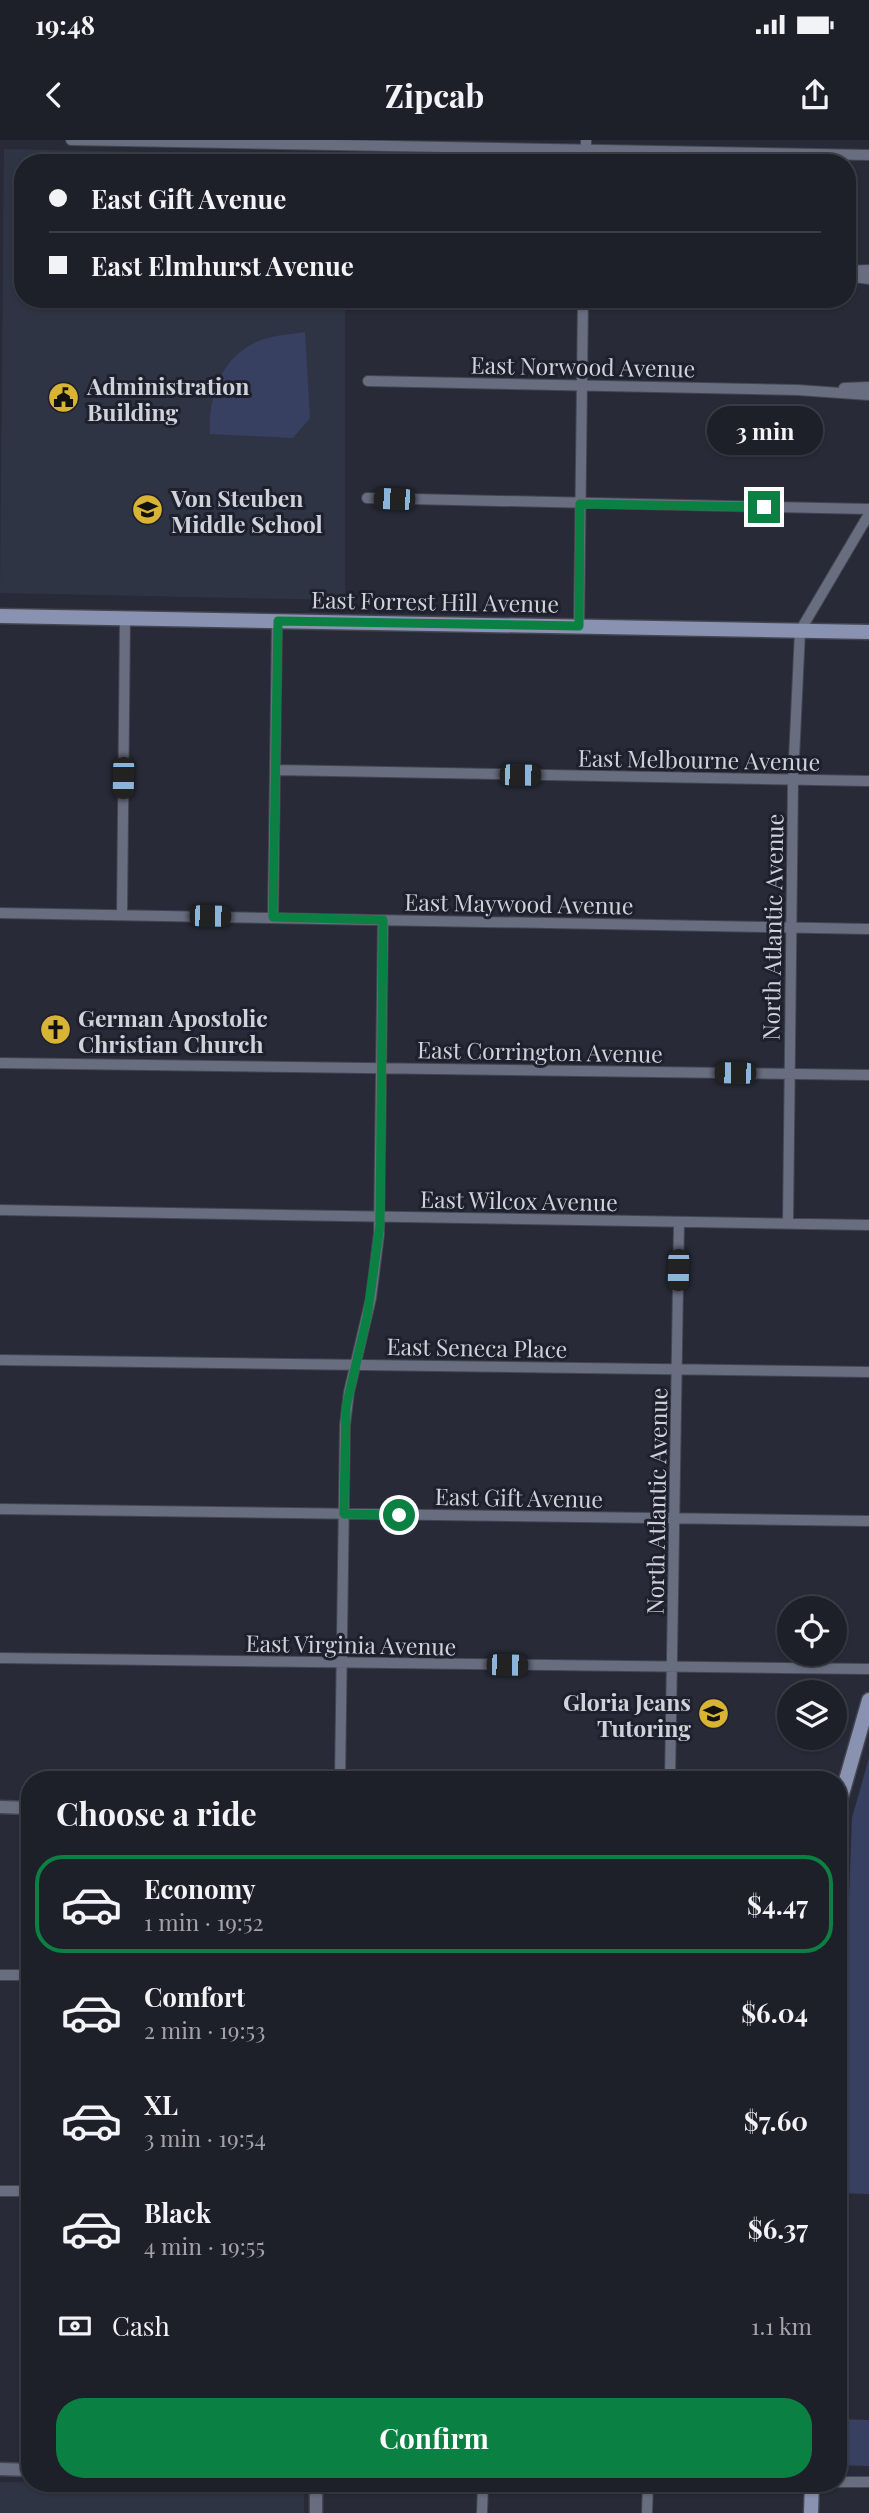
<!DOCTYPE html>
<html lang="en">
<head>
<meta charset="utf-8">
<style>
	:root { --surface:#1e2029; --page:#2b2d35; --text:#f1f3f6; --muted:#a1a3a8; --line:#3c3e46; --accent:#0b8043 }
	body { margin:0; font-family:"Playfair Display",serif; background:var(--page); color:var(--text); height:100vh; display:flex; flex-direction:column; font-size:26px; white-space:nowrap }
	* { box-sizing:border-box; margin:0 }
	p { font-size:23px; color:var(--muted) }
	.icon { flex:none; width:38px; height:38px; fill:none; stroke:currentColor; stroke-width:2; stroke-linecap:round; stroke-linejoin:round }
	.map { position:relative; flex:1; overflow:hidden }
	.details { position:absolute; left:21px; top:1631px; width:826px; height:721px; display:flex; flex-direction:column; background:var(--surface); border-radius:28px; box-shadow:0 2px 5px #0004,0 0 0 2px var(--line) }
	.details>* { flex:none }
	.hud { position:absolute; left:14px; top:14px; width:842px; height:154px; border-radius:28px; box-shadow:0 2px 5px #0004,0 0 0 2px var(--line); display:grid; align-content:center; height:154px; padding:0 35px; background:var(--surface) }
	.fabs { position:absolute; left:777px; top:1456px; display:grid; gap:14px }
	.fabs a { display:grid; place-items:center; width:70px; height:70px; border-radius:50%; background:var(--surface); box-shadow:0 2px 5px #0004,0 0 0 2px var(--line); font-size:35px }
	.end { position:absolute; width:32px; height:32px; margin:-16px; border:9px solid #0b8043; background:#fff; box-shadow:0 0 0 4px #fff }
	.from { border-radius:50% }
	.bubble { position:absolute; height:49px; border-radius:24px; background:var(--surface); box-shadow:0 2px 5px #0004,0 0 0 2px var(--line); font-size:23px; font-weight:700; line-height:49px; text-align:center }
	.car { position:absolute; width:21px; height:42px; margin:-21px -10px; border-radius:9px; box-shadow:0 0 5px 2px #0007; background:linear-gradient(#222 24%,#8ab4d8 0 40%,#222 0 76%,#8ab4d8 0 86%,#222 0) }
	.hud b { display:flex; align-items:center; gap:24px; height:66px; font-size:26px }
	.hud b+b { border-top:2px solid var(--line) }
	.hud i { width:18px; height:18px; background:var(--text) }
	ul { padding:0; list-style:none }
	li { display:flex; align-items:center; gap:21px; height:98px; margin:0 14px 10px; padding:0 21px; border:4px solid transparent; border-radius:28px }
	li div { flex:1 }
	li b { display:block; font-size:26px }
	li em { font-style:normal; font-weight:700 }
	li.selected { border-color:var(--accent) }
	li>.icon { width:63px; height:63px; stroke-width:1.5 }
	h2 { padding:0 35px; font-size:32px; line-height:84px }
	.pay { display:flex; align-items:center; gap:18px; height:77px; padding:0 35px; font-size:26px }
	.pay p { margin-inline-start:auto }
	.primary-button { display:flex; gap:14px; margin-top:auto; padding:14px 35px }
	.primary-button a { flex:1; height:80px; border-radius:28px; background:var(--accent); color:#fff; font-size:28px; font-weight:700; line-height:80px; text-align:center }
	.status { display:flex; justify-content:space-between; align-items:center; height:49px; padding:0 35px; background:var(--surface); direction:ltr }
	.status svg { height:19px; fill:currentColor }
	header { display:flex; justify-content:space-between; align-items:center; height:91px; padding:0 35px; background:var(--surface); font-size:32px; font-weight:700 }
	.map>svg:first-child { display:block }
	.built { fill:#2f3445 }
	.green { fill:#374060 }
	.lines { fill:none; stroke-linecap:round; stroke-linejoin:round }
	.minor-casing { stroke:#434651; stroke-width:12 }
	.tertiary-casing { stroke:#434651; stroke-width:15 }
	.secondary-casing { stroke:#434651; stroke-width:17 }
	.minor { stroke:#686d80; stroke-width:10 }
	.tertiary { stroke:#686d80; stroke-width:12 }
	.secondary { stroke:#8992b0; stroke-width:14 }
	.route { stroke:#0b8043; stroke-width:9 }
	.labels { text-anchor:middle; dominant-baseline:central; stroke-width:6; stroke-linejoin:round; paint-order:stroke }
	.street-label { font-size:23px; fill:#d0d2da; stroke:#1e212d }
	.poi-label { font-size:23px; font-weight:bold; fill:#d0d2da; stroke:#1e212d; text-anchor:start }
</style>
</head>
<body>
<div class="status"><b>19:48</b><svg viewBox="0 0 49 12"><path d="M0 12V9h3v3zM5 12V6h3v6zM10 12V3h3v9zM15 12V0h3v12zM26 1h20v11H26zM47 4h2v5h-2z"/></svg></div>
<header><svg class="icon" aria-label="back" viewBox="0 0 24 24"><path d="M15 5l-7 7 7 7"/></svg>Zipcab<svg class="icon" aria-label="share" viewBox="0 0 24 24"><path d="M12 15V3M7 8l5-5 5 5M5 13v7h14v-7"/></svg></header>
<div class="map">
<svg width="869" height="2373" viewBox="0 0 869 2373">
	<rect width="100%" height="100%" fill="#282b37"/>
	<!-- built -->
	<path class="built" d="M4 9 344 16V23H23V159H345V460L0 453Z
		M0 2342 304 2347V2373H0Z"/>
	<!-- green -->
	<path class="green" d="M305 192 310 278 293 298 210 294C208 251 225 207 272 197 283 194 294 194 305 192Z
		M869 1618V2054L838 2053 852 1678Z
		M838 2279 869 2280V2326L838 2325Z"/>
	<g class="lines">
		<defs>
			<path id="minor" d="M71 0 869 15
				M586 23V0
				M847 131 869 130
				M847 136 869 139
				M368 241 798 250 869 255
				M844 248 869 247
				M367 358 869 369
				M579 486 583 159
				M276 630 869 641
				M0 773 869 789
				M122 774 125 478
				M273 777 277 482
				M0 923 869 935
				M0 1070 869 1085
				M788 1083 793 640 800 491 869 374
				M0 1220 869 1232
				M0 1369 869 1381
				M0 1518 869 1529
				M340 1640 345 1285 349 1252 371 1158 379 1094 383 780
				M670 1640 679 1083
				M0 1835H30
				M0 2051H30
				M838 2342H869
				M482 2373 483 2343
				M647 2373 648 2343"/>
			<path id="tertiary" d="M0 1667 30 1668
				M0 2329 30 2330
				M316 2373V2343"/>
			<path id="secondary" d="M0 476 869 492
				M838 1668 869 1560
				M811 2373 812 2343"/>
		</defs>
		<!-- minor casing -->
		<use href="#minor" class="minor-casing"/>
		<!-- tertiary casing -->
		<use href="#tertiary" class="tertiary-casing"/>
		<!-- secondary casing -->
		<use href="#secondary" class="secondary-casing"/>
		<!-- minor -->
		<use href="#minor" class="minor"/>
		<!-- tertiary -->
		<use href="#tertiary" class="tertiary"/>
		<!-- secondary -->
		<use href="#secondary" class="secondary"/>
	</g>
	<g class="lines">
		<!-- route -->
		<path class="route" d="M399 1375 344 1374 346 1267 367 1177 380 1085 383 780 273 777 278 481 579 486 580 364 764 367"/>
	</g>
	<!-- icons -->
	<defs>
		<symbol id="civic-disc" viewBox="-11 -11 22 22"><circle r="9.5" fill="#d9b434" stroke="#1e212d"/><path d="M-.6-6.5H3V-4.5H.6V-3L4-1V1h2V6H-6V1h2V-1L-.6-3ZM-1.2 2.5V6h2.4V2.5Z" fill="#111"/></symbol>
		<symbol id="school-disc" viewBox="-11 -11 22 22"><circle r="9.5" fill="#d9b434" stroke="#1e212d"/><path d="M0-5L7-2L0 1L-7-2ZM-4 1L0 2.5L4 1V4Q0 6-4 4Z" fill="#111"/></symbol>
		<symbol id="church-disc" viewBox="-11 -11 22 22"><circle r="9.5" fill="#d9b434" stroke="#1e212d"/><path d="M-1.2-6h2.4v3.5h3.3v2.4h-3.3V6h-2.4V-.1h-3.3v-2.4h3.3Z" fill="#111"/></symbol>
	</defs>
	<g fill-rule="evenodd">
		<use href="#civic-disc" x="46" y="240" width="35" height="35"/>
		<use href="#school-disc" x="130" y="352" width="35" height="35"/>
		<use href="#church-disc" x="38" y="872" width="35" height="35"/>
		<use href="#school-disc" x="696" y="1556" width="35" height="35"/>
	</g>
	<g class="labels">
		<!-- street labels -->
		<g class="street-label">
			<text transform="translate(583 226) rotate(1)">East Norwood Avenue</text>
			<text transform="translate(435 461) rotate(1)">East Forrest Hill Avenue</text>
			<text transform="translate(699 619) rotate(1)">East Melbourne Avenue</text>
			<text transform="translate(519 763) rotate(1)">East Maywood Avenue</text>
			<text transform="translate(772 787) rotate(-89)">North Atlantic Avenue</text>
			<text transform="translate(540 911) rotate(1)">East Corrington Avenue</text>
			<text transform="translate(519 1060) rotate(1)">East Wilcox Avenue</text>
			<text transform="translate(477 1207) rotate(1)">East Seneca Place</text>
			<text transform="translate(519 1357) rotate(1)">East Gift Avenue</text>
			<text transform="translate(656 1361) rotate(-89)">North Atlantic Avenue</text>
			<text transform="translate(351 1504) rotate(1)">East Virginia Avenue</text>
		</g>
		<!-- poi labels -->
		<g class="poi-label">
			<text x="87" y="245">Administration<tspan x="87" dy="26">Building</tspan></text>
			<text x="171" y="357">Von Steuben<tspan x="171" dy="26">Middle School</tspan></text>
			<text x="78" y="877">German Apostolic<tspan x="78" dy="26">Christian Church</tspan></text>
			<text x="691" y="1561" text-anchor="end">Gloria Jeans<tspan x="691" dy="26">Tutoring</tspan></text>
		</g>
	</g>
</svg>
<div class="fabs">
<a><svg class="icon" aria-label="locate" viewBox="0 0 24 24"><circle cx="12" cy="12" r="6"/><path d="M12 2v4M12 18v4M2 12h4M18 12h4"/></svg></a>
<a><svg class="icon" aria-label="layers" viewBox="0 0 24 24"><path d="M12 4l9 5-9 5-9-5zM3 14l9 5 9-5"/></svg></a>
</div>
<i class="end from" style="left:399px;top:1375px"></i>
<i class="end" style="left:764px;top:367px"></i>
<div class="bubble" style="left:707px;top:266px;width:116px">3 min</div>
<i class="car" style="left:394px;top:359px;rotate:272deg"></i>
<i class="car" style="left:520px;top:635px;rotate:91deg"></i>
<i class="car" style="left:123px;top:638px;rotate:181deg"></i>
<i class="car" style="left:210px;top:776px;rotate:91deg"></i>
<i class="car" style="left:735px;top:933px;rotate:271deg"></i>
<i class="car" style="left:678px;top:1130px;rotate:181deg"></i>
<i class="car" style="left:507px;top:1525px;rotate:91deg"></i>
<div class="hud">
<b><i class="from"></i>East Gift Avenue</b>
<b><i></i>East Elmhurst Avenue</b>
</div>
<section class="details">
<h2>Choose a ride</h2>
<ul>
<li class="selected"><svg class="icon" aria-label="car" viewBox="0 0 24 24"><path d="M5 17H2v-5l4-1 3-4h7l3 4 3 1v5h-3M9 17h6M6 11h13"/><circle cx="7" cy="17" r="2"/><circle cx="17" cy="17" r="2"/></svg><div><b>Economy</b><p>1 min · 19:52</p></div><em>$4.47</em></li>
<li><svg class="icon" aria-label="car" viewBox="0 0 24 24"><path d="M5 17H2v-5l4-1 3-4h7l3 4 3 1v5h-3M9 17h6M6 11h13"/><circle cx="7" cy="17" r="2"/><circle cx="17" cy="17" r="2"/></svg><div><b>Comfort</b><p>2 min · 19:53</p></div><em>$6.04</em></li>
<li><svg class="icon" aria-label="car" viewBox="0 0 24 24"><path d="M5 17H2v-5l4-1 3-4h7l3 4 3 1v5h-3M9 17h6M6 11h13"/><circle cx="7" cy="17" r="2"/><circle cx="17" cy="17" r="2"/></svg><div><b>XL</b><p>3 min · 19:54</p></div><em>$7.60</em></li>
<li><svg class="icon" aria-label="car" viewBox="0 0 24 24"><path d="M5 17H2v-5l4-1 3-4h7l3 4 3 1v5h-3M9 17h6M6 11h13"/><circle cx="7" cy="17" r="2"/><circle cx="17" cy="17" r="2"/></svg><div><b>Black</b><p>4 min · 19:55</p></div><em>$6.37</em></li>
</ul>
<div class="pay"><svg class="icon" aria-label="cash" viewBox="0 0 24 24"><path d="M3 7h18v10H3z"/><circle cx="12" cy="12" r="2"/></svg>Cash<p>1.1 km</p></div>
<div class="primary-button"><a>Confirm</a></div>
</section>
</div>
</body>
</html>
